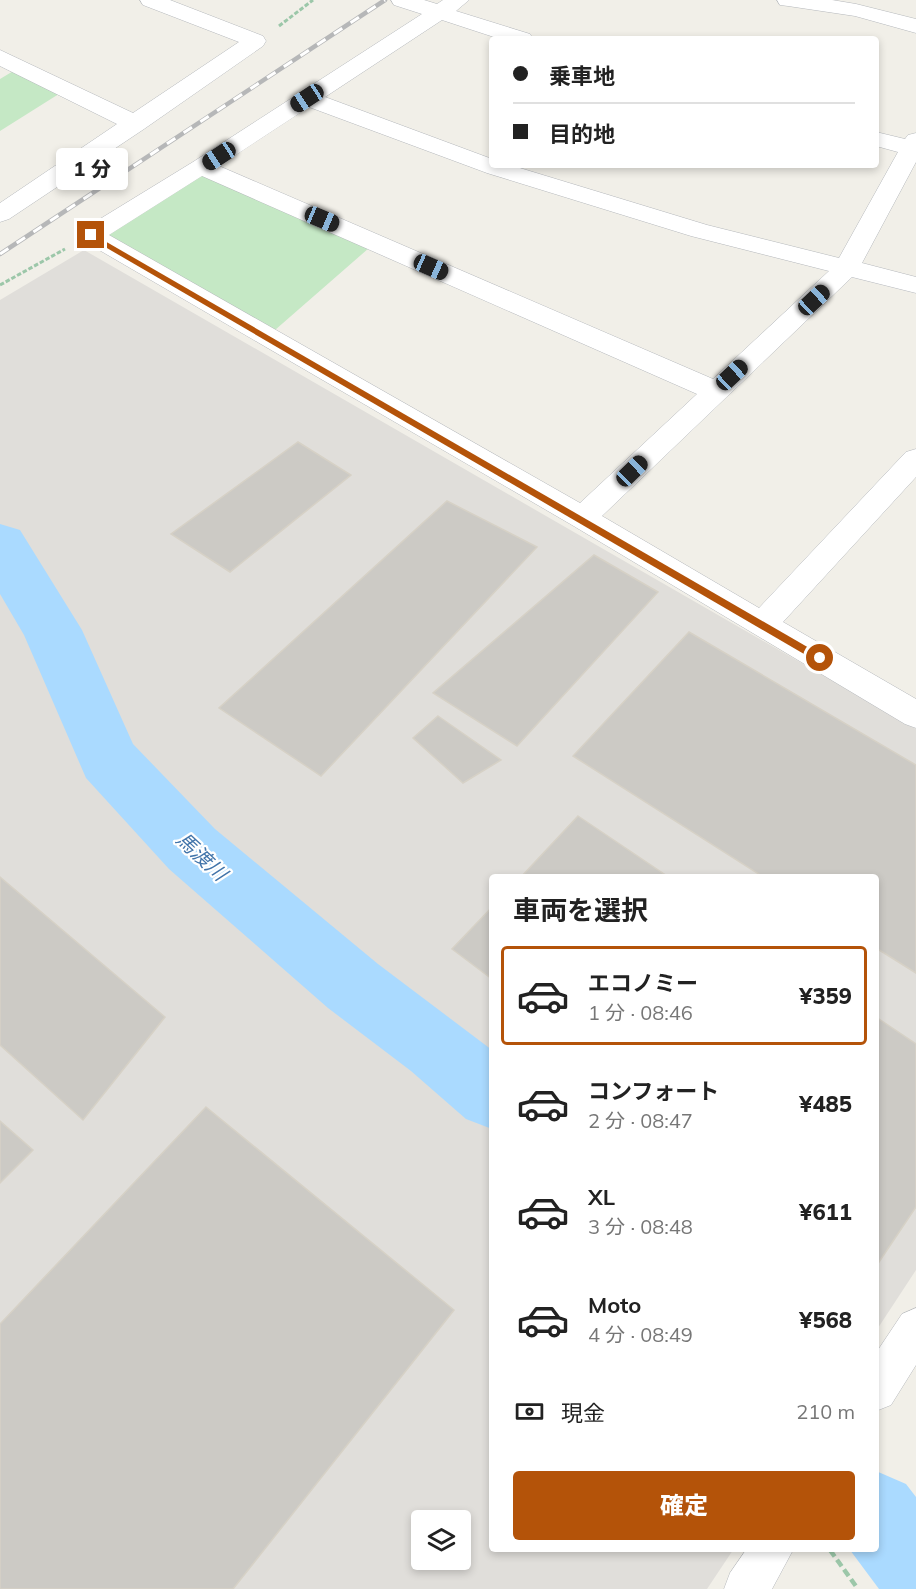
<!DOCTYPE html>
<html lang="ja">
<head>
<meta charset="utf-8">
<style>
	:root { --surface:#fff; --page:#f6f6f6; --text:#222; --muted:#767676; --line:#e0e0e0; --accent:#b45309 }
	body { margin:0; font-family:Mulish,"Noto Sans JP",sans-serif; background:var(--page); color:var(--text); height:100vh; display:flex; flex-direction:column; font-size:22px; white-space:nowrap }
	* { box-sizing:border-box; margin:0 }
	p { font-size:20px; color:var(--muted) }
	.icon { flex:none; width:33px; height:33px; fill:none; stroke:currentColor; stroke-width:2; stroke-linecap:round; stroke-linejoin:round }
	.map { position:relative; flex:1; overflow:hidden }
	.side { position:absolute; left:489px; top:874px; width:390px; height:678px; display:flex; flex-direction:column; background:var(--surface); border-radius:6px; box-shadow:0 3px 9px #0003 }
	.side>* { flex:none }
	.top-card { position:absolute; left:489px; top:36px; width:390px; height:132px; border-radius:6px; box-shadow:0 3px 9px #0003; display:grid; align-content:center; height:132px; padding:0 24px; background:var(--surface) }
	.buttons { position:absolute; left:411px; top:1510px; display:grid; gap:12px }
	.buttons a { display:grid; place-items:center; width:60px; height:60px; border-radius:6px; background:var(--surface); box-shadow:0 3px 9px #0003; font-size:30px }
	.end { position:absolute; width:27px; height:27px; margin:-14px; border:8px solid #b45309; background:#fff; box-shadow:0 0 0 3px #fff }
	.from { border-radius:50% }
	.bubble { position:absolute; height:42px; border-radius:6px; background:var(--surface); box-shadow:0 3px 9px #0003; font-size:20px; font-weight:800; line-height:42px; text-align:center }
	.car { position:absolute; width:18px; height:36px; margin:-18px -9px; border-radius:8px; box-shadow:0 0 4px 2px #0007; background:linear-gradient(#222 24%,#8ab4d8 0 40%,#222 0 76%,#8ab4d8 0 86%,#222 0) }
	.top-card b { display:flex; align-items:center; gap:21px; height:57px; font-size:22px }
	.top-card b+b { border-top:2px solid var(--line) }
	.top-card i { width:15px; height:15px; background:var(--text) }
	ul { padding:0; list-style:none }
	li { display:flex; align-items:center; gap:18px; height:99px; margin:0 12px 9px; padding:0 12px; border:3px solid transparent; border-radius:6px }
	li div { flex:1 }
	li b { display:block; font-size:22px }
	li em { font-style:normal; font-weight:800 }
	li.current { border-color:var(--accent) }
	li>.icon { width:54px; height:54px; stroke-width:1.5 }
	h2 { padding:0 24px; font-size:27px; line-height:72px }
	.pay { display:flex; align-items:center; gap:15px; height:66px; padding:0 24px; font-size:22px }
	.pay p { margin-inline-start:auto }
	.button { display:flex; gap:12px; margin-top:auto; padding:12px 24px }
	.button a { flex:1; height:69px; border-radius:6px; background:var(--accent); color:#fff; font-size:24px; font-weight:800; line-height:69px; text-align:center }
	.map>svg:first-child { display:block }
	.industrial { fill:#e0deda; fill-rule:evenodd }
	.green { fill:#c5e8c5 }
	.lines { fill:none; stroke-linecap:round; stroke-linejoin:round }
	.river { fill:#aadaff; fill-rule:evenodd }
	.building { fill:#cccac5; stroke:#d6d1c6; stroke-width:1.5 }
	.minor-casing { stroke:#b5b8bc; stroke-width:1 }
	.path-far1 { stroke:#9cc7a9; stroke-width:3; stroke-dasharray:4.5 2; stroke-linecap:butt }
	.path { stroke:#9cc7a9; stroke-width:4.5; stroke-dasharray:8 4; stroke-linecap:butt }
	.minor { fill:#fff; fill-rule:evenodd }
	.rail-casing { stroke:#b6b7b8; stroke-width:4.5 }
	.rail { stroke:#fff; stroke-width:3; stroke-dasharray:10; stroke-linecap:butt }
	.route { fill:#b45309 }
	.labels { text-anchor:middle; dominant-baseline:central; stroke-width:4.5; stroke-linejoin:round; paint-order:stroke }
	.water-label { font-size:20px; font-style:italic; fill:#4174aa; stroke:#fff }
</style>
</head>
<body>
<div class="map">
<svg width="916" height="1589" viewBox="0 0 916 1589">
	<rect width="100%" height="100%" fill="#f1efe8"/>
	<!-- industrial -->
	<path class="industrial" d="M84 250 916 729V1270L876 1331V878H492V1550H733L707 1589H0V300ZM422 1521H460V1560H422Z"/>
	<!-- green -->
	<path class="green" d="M20 67 62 92 0 131V79Z
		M198 169 369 248 267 337 91 235Z"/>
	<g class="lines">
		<!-- river -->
		<path class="river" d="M0 524 20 530 82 630 133 744 215 829 378 964 492 1050V1129L466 1119 411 1071 328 1008 169 869 86 778 24 635 0 594Z
			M876 1471 906 1484 916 1497V1589H879L850 1550H876Z"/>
	</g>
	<!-- building -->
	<path class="building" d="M298 442 351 475 230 572 171 534Z
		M447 501 537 547 321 776 219 708Z
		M594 555 658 592 517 746 433 693Z
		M689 632 916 765V973L876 948V878H765L573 756Z
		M438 716 501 760 463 783 413 738Z
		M578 816 670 878H520Z
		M0 877 165 1017 83 1120 0 1045Z
		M492 907V979L452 949Z
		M876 1017 916 1044V1207L877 1265Z
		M206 1107 454 1310 233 1589H0V1324Z
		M0 1121 33 1150 0 1183Z"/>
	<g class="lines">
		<defs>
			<path id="minor" d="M140 0H170L263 36 266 41 263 46 144 129 9 219 0 222V203L117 124 0 66V50L133 113 239 42 143 5Z
				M391 0H424L437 4 443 0H469L456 11 530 34 533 39H500L442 20 325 97 492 159V165H510L707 225 839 258 898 152 876 146V132L905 139 908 135 916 133V162L862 263 916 277V293L852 277 602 516 759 608 906 452 916 449V477L783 622 916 699V728L905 724 572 525 82 240 79 235 82 230 193 162 422 14 394 5ZM309 107 487 173 691 236 829 271 713 379 219 166ZM202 176 697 394 580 503 109 235Z
				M777 0H832L856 4 916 19V33L855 16 788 6 780 5Z
				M916 1308V1365L891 1405 876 1411V1353L902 1314Z
				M746 1550H793L772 1589H724L730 1573Z"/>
		</defs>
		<!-- minor casing -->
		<use href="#minor" class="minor-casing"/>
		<!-- path-far1 -->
		<path class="path-far1" d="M279 26 313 0
			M0 285 65 249"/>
		<!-- path -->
		<path class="path" d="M830 1550 858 1589"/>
		<!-- minor -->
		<use href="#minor" class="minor"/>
		<defs>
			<path id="rail" d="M0 254 385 0"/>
		</defs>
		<!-- rail casing -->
		<use href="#rail" class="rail-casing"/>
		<!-- rail -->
		<use href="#rail" class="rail"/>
	</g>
	<!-- route -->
	<path class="route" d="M91 233 823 656V661H816L88 237Z"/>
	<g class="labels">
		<!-- water labels -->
		<g class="water-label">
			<text transform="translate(202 856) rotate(43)">馬渡川</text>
		</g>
	</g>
</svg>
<div class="buttons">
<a><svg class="icon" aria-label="layers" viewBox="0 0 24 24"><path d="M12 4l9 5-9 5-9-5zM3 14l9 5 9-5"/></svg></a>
</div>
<i class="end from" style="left:820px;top:658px"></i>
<i class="end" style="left:91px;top:235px"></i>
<div class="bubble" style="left:56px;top:148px;width:72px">1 分</div>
<i class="car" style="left:307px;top:98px;rotate:237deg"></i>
<i class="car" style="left:219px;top:156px;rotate:237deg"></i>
<i class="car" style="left:322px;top:219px;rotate:113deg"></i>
<i class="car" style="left:431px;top:267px;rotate:114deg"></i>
<i class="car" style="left:814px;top:300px;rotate:47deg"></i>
<i class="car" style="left:732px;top:375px;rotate:47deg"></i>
<i class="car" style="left:632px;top:471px;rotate:46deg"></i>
<div class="top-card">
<b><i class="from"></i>乗車地</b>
<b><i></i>目的地</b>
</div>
<section class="side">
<h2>車両を選択</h2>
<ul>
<li class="current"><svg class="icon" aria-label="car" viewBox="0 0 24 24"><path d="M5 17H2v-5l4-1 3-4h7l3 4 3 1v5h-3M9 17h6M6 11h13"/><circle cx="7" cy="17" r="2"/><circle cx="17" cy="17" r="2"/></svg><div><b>エコノミー</b><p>1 分 · 08:46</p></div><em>¥359</em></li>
<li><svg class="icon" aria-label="car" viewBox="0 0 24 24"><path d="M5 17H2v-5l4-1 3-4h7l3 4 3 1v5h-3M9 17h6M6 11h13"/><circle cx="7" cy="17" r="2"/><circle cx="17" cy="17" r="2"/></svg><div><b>コンフォート</b><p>2 分 · 08:47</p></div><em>¥485</em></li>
<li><svg class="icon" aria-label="car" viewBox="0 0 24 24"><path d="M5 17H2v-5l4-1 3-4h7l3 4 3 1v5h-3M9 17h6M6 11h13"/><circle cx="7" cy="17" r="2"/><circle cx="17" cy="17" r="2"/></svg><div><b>XL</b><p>3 分 · 08:48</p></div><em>¥611</em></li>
<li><svg class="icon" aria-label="car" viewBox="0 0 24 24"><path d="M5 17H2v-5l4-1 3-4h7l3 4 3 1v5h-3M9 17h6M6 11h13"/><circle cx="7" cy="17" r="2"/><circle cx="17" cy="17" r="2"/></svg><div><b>Moto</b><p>4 分 · 08:49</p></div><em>¥568</em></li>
</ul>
<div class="pay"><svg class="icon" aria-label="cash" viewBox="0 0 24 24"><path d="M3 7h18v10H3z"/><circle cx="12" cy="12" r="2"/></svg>現金<p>210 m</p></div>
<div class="button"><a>確定</a></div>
</section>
</div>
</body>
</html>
